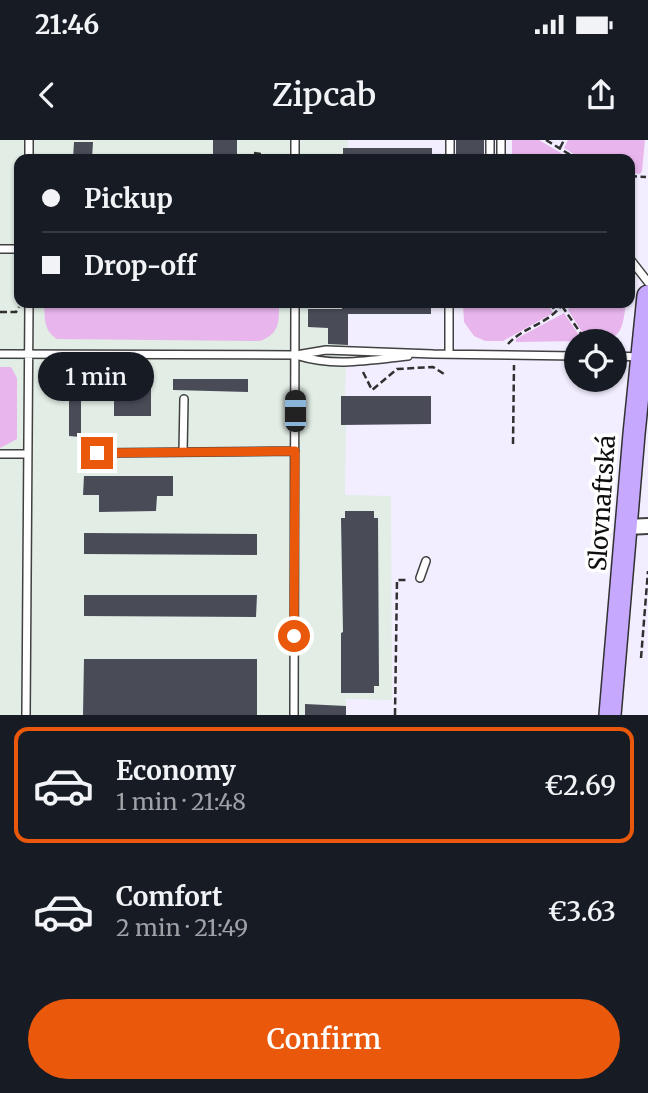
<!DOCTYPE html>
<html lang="en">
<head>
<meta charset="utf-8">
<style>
	:root { --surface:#171b24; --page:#20242c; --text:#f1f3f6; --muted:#9ea1a6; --line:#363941; --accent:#ea580c }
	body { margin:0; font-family:Merriweather,serif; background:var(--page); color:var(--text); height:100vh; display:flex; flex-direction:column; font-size:26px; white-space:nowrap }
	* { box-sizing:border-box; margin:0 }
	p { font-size:23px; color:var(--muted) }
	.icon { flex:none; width:38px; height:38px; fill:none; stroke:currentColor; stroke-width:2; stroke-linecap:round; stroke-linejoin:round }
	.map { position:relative; height:575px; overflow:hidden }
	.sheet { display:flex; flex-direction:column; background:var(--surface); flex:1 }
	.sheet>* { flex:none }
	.hud { position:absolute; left:14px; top:14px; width:621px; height:154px; border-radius:14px; box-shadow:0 2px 5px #0004; display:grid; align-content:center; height:154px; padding:0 28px; background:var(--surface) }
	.controls { position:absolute; left:564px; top:189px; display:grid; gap:14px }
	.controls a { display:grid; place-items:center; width:63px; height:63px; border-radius:50%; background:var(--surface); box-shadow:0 2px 5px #0004; font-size:35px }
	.end { position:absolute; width:32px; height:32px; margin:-16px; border:9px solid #ea580c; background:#fff; box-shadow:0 0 0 4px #fff }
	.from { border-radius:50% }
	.bubble { position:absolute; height:49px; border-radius:24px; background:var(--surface); box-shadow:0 2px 5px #0004; font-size:23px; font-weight:600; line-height:49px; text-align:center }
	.car { position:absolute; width:21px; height:42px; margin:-21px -10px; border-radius:9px; box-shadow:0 0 5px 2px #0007; background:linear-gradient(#222 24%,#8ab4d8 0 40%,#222 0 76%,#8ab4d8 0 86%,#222 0) }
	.hud b { display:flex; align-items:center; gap:24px; height:66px; font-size:26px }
	.hud b+b { border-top:2px solid var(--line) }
	.hud i { width:18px; height:18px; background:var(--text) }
	ul { padding:12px 0 0; list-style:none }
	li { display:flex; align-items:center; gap:21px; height:116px; margin:0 14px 10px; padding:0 14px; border:4px solid transparent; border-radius:14px }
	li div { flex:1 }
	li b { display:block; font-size:26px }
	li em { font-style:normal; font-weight:600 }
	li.on { border-color:var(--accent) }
	li>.icon { width:63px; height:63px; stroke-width:1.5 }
	.button { display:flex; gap:14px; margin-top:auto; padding:14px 28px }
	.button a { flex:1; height:80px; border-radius:42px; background:var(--accent); color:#fff; font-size:28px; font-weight:600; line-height:80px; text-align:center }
	.status { display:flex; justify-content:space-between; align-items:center; height:49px; padding:0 35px; background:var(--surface); direction:ltr }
	.status svg { height:19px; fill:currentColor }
	header { display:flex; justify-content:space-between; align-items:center; height:91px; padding:0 28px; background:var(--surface); font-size:32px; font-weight:600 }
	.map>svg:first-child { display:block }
	.industrial { fill:#e1ede5 }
	.green { fill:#e8b5ec }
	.building { fill:#494b57 }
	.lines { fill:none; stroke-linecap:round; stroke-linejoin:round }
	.lane-casing { stroke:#414141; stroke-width:10 }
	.street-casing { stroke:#414141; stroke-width:18 }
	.secondary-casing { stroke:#303030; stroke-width:24 }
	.path { stroke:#303030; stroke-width:2.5; stroke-dasharray:7 3.5; stroke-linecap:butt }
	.lane { stroke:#fff; stroke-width:7 }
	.street { stroke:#fff; stroke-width:14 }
	.secondary { stroke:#c6a9ff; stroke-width:21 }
	.route { stroke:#ea580c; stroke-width:9 }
	.labels { text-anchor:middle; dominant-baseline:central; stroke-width:7; stroke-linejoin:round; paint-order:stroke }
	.street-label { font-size:24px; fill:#0e0e0e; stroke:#fff }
</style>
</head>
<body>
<div class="status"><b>21:46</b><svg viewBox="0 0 49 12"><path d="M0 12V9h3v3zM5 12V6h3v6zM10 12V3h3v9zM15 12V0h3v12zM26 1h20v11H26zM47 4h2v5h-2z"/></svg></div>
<header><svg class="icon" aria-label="back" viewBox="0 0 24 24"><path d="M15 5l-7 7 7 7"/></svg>Zipcab<svg class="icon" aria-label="share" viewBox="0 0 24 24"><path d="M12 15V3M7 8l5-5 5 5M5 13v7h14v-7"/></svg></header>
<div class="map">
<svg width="648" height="575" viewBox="0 0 648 575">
	<rect width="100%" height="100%" fill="#f2eeff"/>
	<!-- industrial -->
	<path class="industrial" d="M0 0H348V8H343V19H19V163H342V173L348 174 345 256H341L346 285 345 355 391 356 392 560 346 559V575H0Z"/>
	<!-- green -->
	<path class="green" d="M512 0H539L571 19H512Z
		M568 0H645L642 31 640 34 630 33V19H581L564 8Z
		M44 163H279C279 181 280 194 260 201L57 199C43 190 45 178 44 163Z
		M463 163H547L553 173 503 201H485L474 196 464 182Z
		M572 163H626C622 193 621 201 588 201L568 170Z
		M564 173 583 201 516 202V199Z
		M0 227H11L17 238V299L0 308Z"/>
	<!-- building -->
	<path class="building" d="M213 0H237V19H213Z
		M456 0H484V19H456Z
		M74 2H93L92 19H73Z
		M343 8H432V19H343Z
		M342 163H431V174H348V205L328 204V188L308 187V169H342Z
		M173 239H248V252L173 250Z
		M114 241 151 242V276H114Z
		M69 251H81V297L69 296Z
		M341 256H431V284L341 285Z
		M84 336H173V356H157L156 371 99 372V355H83Z
		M345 371H374V378H378L379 546H374V553H341V493L343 492 341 378H345Z
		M84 393 257 394V415L84 414Z
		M84 455H257L256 477 84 476Z
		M84 519H257V575H83Z
		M305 564 346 566V575H305Z"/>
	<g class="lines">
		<defs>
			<path id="lane" d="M490 0V19
				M29 19V0
				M295 19V0
				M450 19V0
				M501 19V0
				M0 109H19
				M630 119 648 142
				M449 163V214
				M0 214 296 215 326 210 433 214 576 216
				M299 216C334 227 371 220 408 216
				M614 216 640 217
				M183 312 184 259
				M97 313 295 311
				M0 314H27
				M420 438 426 421
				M26 575 29 163
				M294 575 295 163"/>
			<path id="street" d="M626 387 648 386"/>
			<path id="secondary" d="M610 575 634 294 648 156"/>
		</defs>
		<!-- lane casing -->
		<use href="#lane" class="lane-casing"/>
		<!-- street casing -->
		<use href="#street" class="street-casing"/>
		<!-- secondary casing -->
		<use href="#secondary" class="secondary-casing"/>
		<!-- path -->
		<path class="path" d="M546 0 577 19
			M560 8 564 0
			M254 13 262 14 265 19
			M630 36 646 37
			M550 163 556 172
			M562 166 586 201
			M0 172H16L19 167
			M508 204C524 186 550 184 563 163
			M363 232 372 250 397 229 433 227 444 234
			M513 304 514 225
			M641 518 648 431
			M395 575 397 440H409"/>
		<!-- lane -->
		<use href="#lane" class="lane"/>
		<!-- street -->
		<use href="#street" class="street"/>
		<!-- secondary -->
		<use href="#secondary" class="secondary"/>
	</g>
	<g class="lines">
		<!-- route -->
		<path class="route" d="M97 313 295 311 294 496"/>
	</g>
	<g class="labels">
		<!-- street labels -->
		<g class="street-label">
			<text transform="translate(602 363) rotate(-86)">Slovnaftská</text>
		</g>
	</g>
</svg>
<div class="controls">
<a><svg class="icon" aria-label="locate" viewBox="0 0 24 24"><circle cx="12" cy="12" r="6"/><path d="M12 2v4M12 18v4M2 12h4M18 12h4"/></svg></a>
</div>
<i class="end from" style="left:294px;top:496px"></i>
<i class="end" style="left:97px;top:313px"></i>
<div class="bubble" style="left:38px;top:212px;width:116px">1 min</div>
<i class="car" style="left:295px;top:271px;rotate:0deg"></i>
<div class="hud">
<b><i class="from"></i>Pickup</b>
<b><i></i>Drop-off</b>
</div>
</div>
<section class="sheet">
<ul>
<li class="on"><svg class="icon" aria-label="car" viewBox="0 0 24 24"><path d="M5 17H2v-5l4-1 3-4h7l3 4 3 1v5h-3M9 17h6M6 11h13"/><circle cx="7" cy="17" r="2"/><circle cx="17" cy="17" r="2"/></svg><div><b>Economy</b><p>1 min · 21:48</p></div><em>€2.69</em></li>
<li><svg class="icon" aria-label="car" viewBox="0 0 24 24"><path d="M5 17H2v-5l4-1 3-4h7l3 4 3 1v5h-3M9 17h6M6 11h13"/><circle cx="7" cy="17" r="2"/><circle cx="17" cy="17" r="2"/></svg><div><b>Comfort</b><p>2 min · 21:49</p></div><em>€3.63</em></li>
</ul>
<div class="button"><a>Confirm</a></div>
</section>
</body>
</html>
